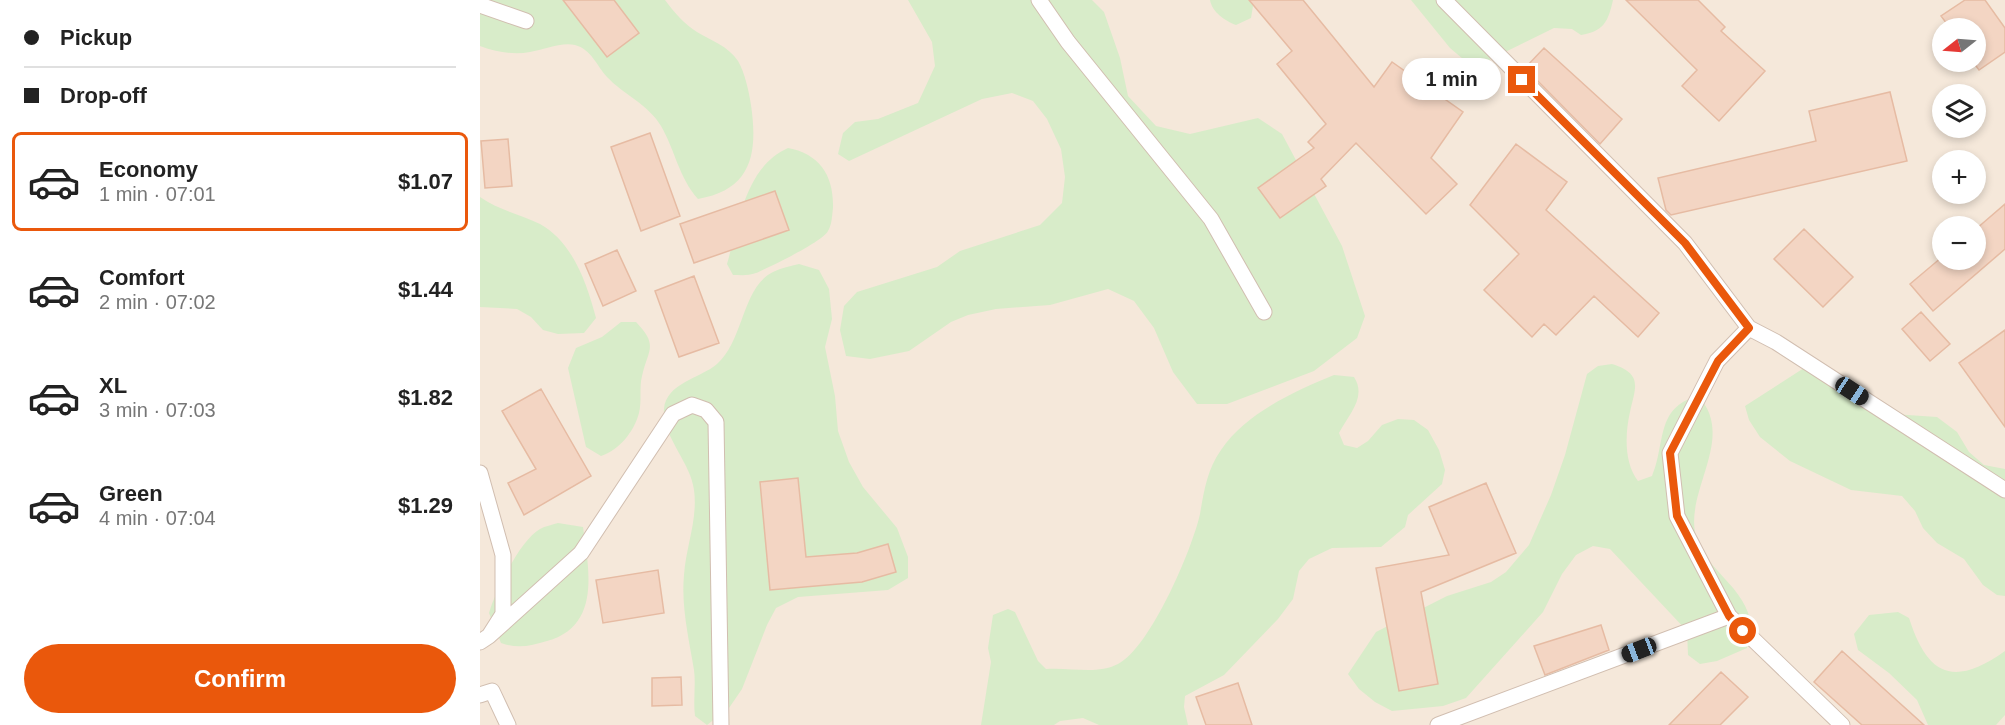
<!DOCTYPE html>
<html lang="en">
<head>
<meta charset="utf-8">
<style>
	:root { --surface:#fff; --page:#f2f2f2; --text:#222; --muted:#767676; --line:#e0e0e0; --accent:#ea580c }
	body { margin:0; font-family:Helvetica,sans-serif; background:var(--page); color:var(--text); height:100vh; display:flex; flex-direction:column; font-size:22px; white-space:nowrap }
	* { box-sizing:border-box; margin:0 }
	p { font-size:20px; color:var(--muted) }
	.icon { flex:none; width:33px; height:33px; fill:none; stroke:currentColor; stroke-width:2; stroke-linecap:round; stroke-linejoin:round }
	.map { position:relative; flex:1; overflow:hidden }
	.details { display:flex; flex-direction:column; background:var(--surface); width:480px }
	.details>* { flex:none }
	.guide { display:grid; align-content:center; height:132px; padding:0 24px; background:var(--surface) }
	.needle { width:39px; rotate:253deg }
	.fabs { position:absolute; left:1452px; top:18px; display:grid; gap:12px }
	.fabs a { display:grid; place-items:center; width:54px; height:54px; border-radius:50%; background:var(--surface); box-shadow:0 3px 9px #0003; font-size:30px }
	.end { position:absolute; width:27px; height:27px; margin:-14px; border:8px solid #ea580c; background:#fff; box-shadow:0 0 0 3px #fff }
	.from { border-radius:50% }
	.bubble { position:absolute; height:42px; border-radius:21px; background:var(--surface); box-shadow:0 3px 9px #0003; font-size:20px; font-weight:700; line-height:42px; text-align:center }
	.car { position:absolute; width:18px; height:36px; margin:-18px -9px; border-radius:8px; box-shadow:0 0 4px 2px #0007; background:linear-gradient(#222 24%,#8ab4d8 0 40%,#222 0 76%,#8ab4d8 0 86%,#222 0) }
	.guide b { display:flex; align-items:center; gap:21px; height:57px; font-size:22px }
	.guide b+b { border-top:2px solid var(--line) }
	.guide i { width:15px; height:15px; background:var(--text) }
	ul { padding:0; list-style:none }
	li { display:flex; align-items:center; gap:18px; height:99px; margin:0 12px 9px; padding:0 12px; border:3px solid transparent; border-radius:9px }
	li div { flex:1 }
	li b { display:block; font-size:22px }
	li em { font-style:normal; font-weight:700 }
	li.current { border-color:var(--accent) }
	li>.icon { width:54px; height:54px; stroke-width:1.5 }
	.cta { display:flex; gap:12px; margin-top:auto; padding:12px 24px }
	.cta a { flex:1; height:69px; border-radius:36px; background:var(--accent); color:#fff; font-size:24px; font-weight:700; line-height:69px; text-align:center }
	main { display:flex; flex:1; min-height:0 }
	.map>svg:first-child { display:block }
	.residential { fill:#f5e8da; fill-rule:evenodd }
	.green { fill:#d8ecc9 }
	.building { fill:#f3d5c3; stroke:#e6bba3; stroke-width:1.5 }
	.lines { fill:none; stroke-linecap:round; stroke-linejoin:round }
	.service-casing { stroke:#d1beb0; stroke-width:17 }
	.service { stroke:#fff; stroke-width:15 }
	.route { stroke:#ea580c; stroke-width:8 }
</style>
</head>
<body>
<main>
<section class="details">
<div class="guide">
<b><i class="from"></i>Pickup</b>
<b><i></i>Drop-off</b>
</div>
<ul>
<li class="current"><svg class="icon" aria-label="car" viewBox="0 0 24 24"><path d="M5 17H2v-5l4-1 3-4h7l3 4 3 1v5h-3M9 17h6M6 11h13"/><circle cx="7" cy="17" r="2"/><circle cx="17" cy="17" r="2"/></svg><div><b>Economy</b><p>1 min · 07:01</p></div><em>$1.07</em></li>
<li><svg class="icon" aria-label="car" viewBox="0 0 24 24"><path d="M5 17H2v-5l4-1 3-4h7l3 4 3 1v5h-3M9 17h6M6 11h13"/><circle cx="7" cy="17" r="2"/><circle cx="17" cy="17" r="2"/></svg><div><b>Comfort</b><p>2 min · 07:02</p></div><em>$1.44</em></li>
<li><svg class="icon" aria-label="car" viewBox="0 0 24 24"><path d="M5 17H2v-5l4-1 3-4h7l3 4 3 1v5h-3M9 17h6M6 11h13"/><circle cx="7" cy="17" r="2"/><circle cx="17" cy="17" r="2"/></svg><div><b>XL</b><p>3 min · 07:03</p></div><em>$1.82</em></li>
<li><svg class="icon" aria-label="car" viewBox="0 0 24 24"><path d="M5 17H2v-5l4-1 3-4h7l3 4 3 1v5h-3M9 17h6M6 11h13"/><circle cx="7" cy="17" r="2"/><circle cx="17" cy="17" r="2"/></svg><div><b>Green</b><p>4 min · 07:04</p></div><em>$1.29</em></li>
</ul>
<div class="cta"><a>Confirm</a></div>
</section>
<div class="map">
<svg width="1525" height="725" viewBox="0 0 1525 725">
	<rect width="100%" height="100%" fill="#fdf6ec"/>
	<!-- residential -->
	<path class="residential" d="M0 0H1525V725H0ZM1462 28H1496V62H1462ZM1462 94H1496V128H1462ZM1462 160H1496V194H1462ZM1462 226H1496V260H1462Z"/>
	<!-- green -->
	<path class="green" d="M0 0H185C194 12 204 24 217 32 232 41 248 46 258 61 265 73 269 92 271 105 278 153 272 190 218 199 199 178 195 150 181 126 169 105 143 94 127 77 117 66 111 49 95 45 80 42 64 50 50 52 34 55 15 52 0 46Z
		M428 0H612L624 12 640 58 648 96 676 126 710 134 778 118 802 134 862 246 885 316 877 338 834 371 747 404H717L693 372 674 328 654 301 628 289 570 305 516 309 488 315 471 322 429 351 390 359 366 356 360 330 364 306 377 292 457 267 480 251 560 225 582 203 585 177 581 149 567 119 553 101 532 93 502 99 369 161 358 154 363 133 375 122 398 119 438 103 455 66 452 42Z
		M730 0H774L771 18 756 25C745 21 732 12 730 0Z
		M931 0H1133C1128 22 1124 31 1101 35L1092 29 1074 28 1009 60 995 62 983 59 970 48Z
		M308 148C340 154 354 176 353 208 352 215 352 225 348 231 342 242 290 267 276 273 268 276 261 275 253 275L247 264C259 223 265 167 308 148Z
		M0 197C18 210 40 214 60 224 93 242 107 284 116 318L104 333 78 334 63 330 51 317 37 309 0 307Z
		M319 264 339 270 349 289 352 319 345 347 355 396 358 431 369 462 383 487 417 528 428 557V578L408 590 318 597 296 608 287 625 262 689 249 708 227 725 215 716C213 700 216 685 214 670 209 639 201 607 204 575 206 546 218 519 214 490 211 463 182 436 184 409 186 383 221 378 237 364 264 340 262 287 293 272 301 268 311 266 319 264Z
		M141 322H156C179 346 168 349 162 376 159 388 162 401 159 413 154 432 139 450 121 456L106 447 88 368 96 348 122 337Z
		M1132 364C1164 374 1155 388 1150 412 1145 434 1144 463 1158 481L1172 476C1186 444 1175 407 1218 396 1256 436 1207 488 1215 532 1221 568 1268 587 1271 626 1271 633 1268 642 1267 648L1237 661 1220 664 1208 655 1207 631 1130 549 1113 546 1096 555 1082 574 1063 612 986 698 963 706 912 711 895 702 879 689 868 674 896 632 967 596 1011 582 1026 572 1049 545 1071 495 1085 455 1107 374 1118 366Z
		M1324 368 1413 414 1457 417 1477 432 1489 452 1504 465 1525 469V596L1517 595 1503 585 1484 559 1457 543 1443 528 1435 511 1422 496 1371 490 1310 461 1280 437 1269 420 1265 406Z
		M854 375 874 377C887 397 869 414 859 433L864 445 877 448 888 441 902 425 918 419 934 420 948 430 959 450 965 470 962 484 928 515 925 527 901 547 852 548 829 559 819 571 813 599 798 619 744 675 705 696 704 707 708 725H619L603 718 580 721 574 725H501L511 662 508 648 513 615 528 609 535 612 558 661 566 669C590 667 617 675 638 664 670 648 712 550 720 514 724 491 727 470 741 450 766 413 815 391 854 375Z
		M78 523 103 527C109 570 121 626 67 641 51 646 37 649 21 643L9 613C15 592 40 540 60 529 65 526 72 525 78 523Z
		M1418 612 1429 618C1448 677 1474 687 1525 651V715L1516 725H1448L1437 700 1409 673 1378 650 1374 634 1389 615Z"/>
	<!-- building -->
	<path class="building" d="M83 0H134L159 33 127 57Z
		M769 0H823L894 87 912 62 983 112 951 158 977 184 946 214 876 143 841 179 846 186 800 218 778 188 834 148 828 142 846 124 797 64 812 51Z
		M1146 0H1218L1245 27 1241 31 1285 71 1239 121 1202 86 1217 70Z
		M1485 0H1505L1525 28V52L1499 70 1493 62H1496V28H1470L1461 16Z
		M1064 48 1142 119 1120 144 1045 68Z
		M1410 92 1427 161 1191 215 1186 210 1178 178 1336 141 1329 111Z
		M170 133 200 216 161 231 131 147Z
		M28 139 32 186 5 188 1 141Z
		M1036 144 1087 182 1066 210 1179 313 1158 337 1114 296 1076 335 1064 324 1052 337 1004 290 1039 254 990 205Z
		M295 191 309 230 214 263 200 224Z
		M1525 204V249L1453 311 1430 284 1462 257V260H1496V229Z
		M1324 229 1373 277 1343 307 1294 259Z
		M137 250 156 291 123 306 105 264Z
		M214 276 239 343 199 357 175 291Z
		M1441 312 1470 344 1450 361 1422 329Z
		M1525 330V427L1479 363Z
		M61 389 111 476 44 515 28 483 56 469 22 411Z
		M318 478 326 557 377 553 408 544 416 572 382 582 290 590 280 482Z
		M1006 483 1036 553 941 592 958 684 919 691 896 568 969 555 949 507Z
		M178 570 184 613 123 623 116 580Z
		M1121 625 1129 650 1065 675 1054 646Z
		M1362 651 1444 725H1382L1334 682Z
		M1241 672 1268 697 1240 725H1189Z
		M201 677 202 705 172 706V678Z
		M758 683 772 725H726L716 697Z"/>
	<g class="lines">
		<defs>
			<path id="service" d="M559 0 588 42 731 219 784 312
				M964 0 1205 243 1269 328 1296 342 1525 490
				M0 5 46 21
				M1269 328 1237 361 1190 453 1197 516 1249 616 1362 725
				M0 473 23 555V614L9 636 0 642
				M9 636 101 553 193 414 212 405 226 410 236 422 241 725
				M0 695 12 691 28 725
				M958 725 1249 616"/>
		</defs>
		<!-- service casing -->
		<use href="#service" class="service-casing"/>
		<!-- service -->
		<use href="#service" class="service"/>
	</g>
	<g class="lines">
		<!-- route -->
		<path class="route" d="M1042 80 1205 243 1269 328 1238 361 1190 453 1197 516 1249 616 1263 631"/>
	</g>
</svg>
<div class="fabs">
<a><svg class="needle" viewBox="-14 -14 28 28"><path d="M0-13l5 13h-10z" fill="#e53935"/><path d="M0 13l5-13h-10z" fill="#767676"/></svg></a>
<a><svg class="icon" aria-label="layers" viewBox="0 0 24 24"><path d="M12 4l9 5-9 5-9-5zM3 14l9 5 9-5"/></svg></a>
<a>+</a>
<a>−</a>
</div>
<i class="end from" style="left:1263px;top:631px"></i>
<i class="end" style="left:1042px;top:80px"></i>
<div class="bubble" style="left:922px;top:58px;width:99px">1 min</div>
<i class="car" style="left:1372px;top:391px;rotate:123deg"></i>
<i class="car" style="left:1159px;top:650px;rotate:249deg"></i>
</div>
</main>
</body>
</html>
